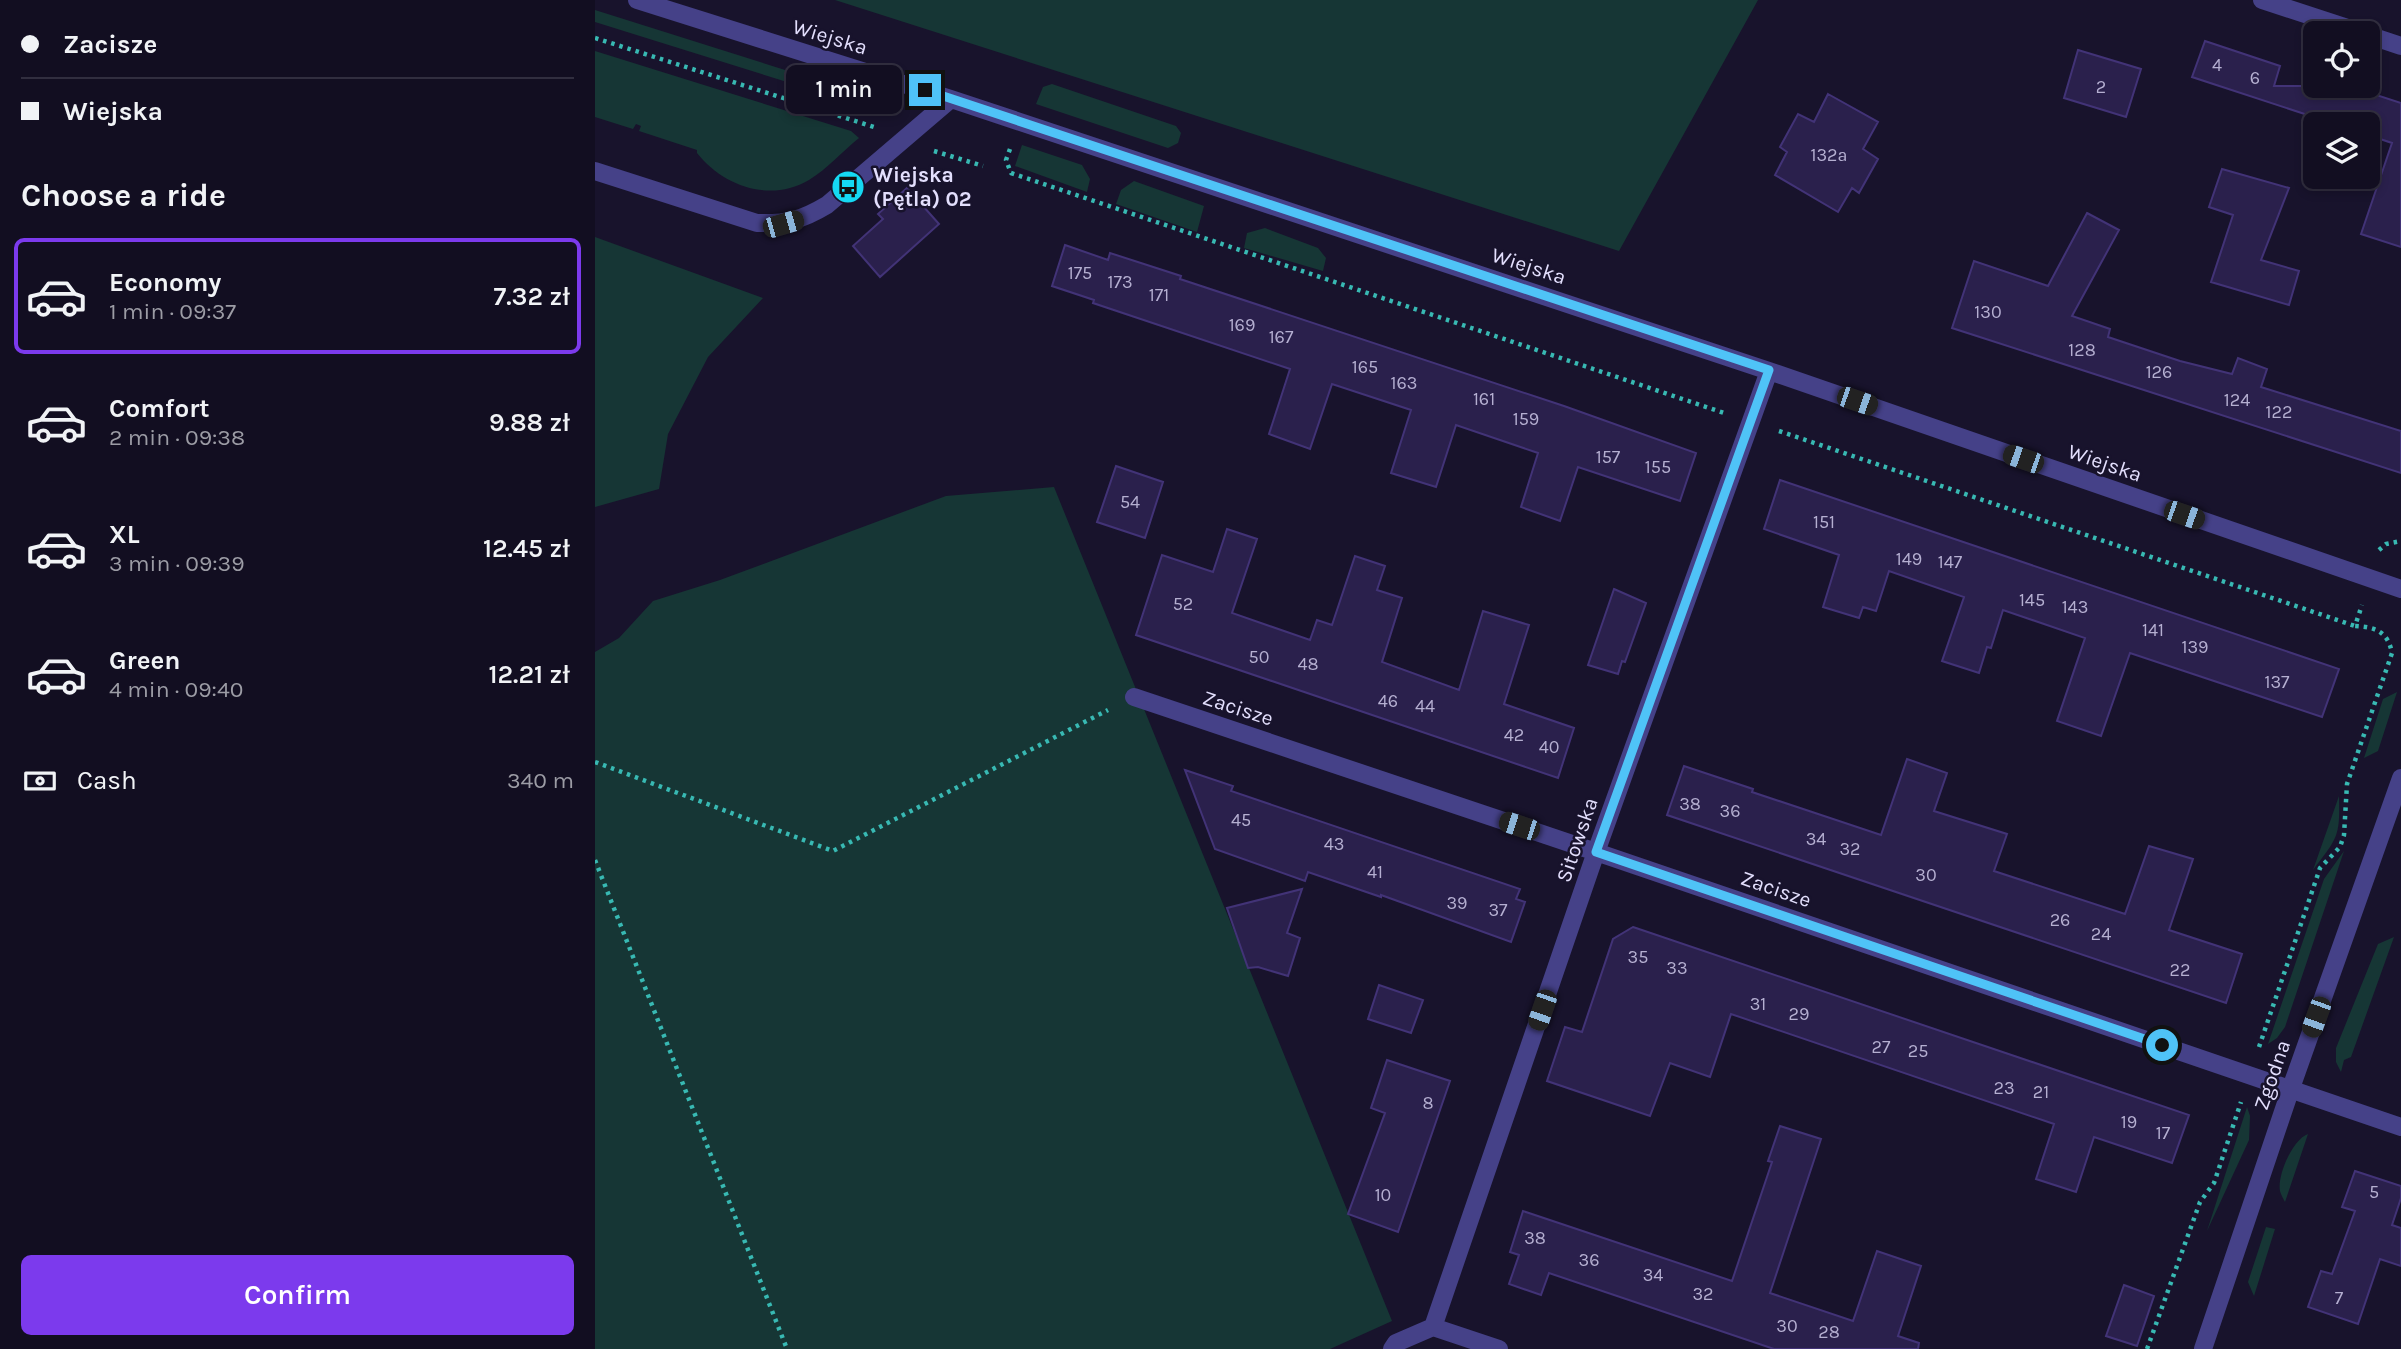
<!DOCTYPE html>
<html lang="en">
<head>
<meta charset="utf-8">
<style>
	:root { --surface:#120e21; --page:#1f1c2e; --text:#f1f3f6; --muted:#9c9ca5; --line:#312e3f; --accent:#7c3aed }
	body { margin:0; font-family:Karla,sans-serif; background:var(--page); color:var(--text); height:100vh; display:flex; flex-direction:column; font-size:26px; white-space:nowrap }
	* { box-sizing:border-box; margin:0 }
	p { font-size:23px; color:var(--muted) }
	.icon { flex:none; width:38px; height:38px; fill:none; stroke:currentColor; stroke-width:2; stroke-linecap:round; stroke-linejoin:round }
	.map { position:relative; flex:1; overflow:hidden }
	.drawer { display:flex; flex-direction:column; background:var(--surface); width:595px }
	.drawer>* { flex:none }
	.banner { display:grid; align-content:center; height:154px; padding:0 21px; background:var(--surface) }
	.controls { position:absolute; left:1708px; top:21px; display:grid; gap:14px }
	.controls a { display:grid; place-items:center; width:77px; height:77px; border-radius:10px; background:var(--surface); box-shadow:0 4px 10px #0003,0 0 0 2px var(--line); font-size:35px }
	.end { position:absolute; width:32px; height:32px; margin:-16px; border:9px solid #4fc3f7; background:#111; box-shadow:0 0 0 4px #111 }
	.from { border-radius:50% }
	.bubble { position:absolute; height:49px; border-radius:10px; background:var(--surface); box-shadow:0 4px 10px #0003,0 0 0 2px var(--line); font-size:23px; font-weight:600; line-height:49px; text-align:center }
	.car { position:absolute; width:21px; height:42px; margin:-21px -10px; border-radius:9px; box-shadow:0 0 5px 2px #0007; background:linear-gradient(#222 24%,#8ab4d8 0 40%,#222 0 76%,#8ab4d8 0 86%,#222 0) }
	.banner b { display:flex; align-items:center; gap:24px; height:66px; font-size:26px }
	.banner b+b { border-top:2px solid var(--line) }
	.banner i { width:18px; height:18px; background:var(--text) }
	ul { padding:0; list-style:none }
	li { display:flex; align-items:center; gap:21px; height:116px; margin:0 14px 10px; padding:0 7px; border:4px solid transparent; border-radius:10px }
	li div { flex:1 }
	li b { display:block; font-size:26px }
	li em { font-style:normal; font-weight:600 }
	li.selected { border-color:var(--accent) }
	li>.icon { width:63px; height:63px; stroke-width:1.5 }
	h2 { padding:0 21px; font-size:32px; line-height:84px }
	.pay { display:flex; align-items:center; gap:18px; height:77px; padding:0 21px; font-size:26px }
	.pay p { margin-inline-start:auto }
	.primary-button { display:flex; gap:14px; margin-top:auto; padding:14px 21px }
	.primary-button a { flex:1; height:80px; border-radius:10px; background:var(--accent); color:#fff; font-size:28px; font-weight:600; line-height:80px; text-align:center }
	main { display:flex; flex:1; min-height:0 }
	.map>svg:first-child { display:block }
	.green { fill:#163635 }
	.building { fill:#2a204c; stroke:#423377; stroke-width:2 }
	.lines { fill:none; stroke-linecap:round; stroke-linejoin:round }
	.path { stroke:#38b9b3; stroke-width:4.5; stroke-dasharray:3.5 5; stroke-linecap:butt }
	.minor { stroke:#454188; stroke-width:18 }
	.route { stroke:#4fc3f7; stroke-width:9 }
	.labels { text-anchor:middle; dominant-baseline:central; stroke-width:5; stroke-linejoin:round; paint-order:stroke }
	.number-label { font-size:18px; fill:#b5afd1 }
	.street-label { font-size:21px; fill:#e3dffd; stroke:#18132c }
	.poi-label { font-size:21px; font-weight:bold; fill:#e3dffd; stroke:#18132c; text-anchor:start }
</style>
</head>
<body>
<main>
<section class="drawer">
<div class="banner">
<b><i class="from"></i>Zacisze</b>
<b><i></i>Wiejska</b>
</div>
<h2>Choose a ride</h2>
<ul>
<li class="selected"><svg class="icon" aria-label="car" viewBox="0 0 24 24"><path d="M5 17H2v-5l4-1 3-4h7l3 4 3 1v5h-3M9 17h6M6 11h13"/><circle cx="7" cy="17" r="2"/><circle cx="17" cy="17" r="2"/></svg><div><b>Economy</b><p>1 min · 09:37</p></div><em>7.32 zł</em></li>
<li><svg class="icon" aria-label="car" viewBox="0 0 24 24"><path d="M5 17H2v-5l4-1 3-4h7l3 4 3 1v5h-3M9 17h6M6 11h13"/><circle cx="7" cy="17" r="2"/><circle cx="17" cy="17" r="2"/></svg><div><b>Comfort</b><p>2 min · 09:38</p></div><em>9.88 zł</em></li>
<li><svg class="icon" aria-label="car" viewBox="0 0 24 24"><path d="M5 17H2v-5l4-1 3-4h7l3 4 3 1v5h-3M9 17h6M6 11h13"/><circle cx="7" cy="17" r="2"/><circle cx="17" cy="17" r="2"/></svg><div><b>XL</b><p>3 min · 09:39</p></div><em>12.45 zł</em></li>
<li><svg class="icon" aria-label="car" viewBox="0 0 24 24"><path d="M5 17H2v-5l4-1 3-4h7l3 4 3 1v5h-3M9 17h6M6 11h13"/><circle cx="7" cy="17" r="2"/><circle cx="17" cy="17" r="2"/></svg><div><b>Green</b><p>4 min · 09:40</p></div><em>12.21 zł</em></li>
</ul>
<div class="pay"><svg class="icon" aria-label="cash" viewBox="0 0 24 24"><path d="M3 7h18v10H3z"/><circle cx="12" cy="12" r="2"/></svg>Cash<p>340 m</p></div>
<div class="primary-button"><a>Confirm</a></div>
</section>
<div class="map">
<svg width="1806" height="1349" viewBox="0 0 1806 1349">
	<rect width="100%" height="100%" fill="#18132c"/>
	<!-- green -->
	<path class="green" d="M240 0H1163L1024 251Z
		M0 10 263 93 270 99 274 112 253 101 0 22Z
		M0 51 256 131 264 138C248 151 232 169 214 180 175 203 128 186 102 153V150L44 131 46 126 41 124 38 129 0 117Z
		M457 84 581 126 586 133 583 143 573 148 441 104 448 87Z
		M427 145 487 165 495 179 492 192 420 166Z
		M539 181 609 206 602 232 521 204 526 190Z
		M670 228 723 248 731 258 728 271 649 248 652 233Z
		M0 237 168 298 113 357 73 434 64 489 0 507Z
		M459 487 797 1321 735 1349H0V652L24 638 58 601 125 580 351 496Z
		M1802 692 1783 751 1769 758 1788 699Z
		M1744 796C1745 837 1743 837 1718 870Z
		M1749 851 1690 1027 1682 1038 1673 1044 1729 879Z
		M1799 937 1756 1057 1749 1060 1746 1072 1741 1062V1048L1783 944Z
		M1652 1107 1655 1116 1654 1140 1612 1231Z
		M1713 1134 1690 1202C1688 1198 1686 1195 1685 1191 1682 1175 1698 1139 1713 1134Z
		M1671 1227 1680 1229 1659 1296 1653 1282Z"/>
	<!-- building -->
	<path class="building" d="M1610 41 1685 66 1679 86H1754L1806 103V247L1766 234 1797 143 1773 135V124H1740L1597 77Z
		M1483 50 1546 69 1531 117 1469 98Z
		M1233 94 1283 122 1268 149 1283 159 1264 193 1257 188 1243 212 1180 175 1192 152 1185 147 1203 114 1219 122Z
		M1627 169 1694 188 1666 260 1704 271 1694 305 1616 282 1638 215 1614 207Z
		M312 188 344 224 285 277 258 246 288 219 283 214Z
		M1492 213 1524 230 1477 316 1515 329 1513 337 1585 361 1637 374 1643 358 1672 369 1666 387 1806 431V473L1357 328 1379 261 1453 286Z
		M470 245 513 260 515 253 586 276 585 279 969 406 1101 453 1085 501 983 467 965 521 926 507 943 453 861 425 841 487 796 473 816 410 737 384 715 449 674 434 695 369 498 303 499 300 457 286Z
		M521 466 568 482 550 538 502 522Z
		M1185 480 1744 669 1727 717 1535 653 1506 736 1462 721 1490 638 1408 610 1396 648 1392 647 1384 673 1347 661 1369 597 1294 571 1281 611 1268 607 1264 618 1228 607 1244 555 1169 529Z
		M632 529 662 539 637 613 715 640 722 620 737 625 760 556 790 566 782 590 807 598 787 662 864 690 888 611 934 625 909 704 979 728 963 778 541 635 567 555 618 572Z
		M1019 589 1051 603 1030 662 1027 661 1023 674 993 665Z
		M1312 759 1352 773 1339 811 1412 834 1399 871 1530 914 1554 846 1598 859 1574 930 1647 954 1631 1003 1072 815 1089 766 1158 789 1157 792 1286 835Z
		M590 770 638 786 636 791 925 889 921 899 930 902 916 942 786 895V897L713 872 710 881 620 849Z
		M707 889 692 933 705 938 693 976 663 967 653 968 632 908Z
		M1038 927 1594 1115 1577 1163 1499 1137 1481 1192 1441 1179 1459 1124 1136 1014 1115 1077 1075 1063 1055 1116 952 1081 970 1027 987 1032 1018 939Z
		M784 985 828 1000 816 1033 773 1019Z
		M792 1060 855 1081 803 1232 753 1214 790 1113 776 1108Z
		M1185 1126 1226 1139 1175 1293 1258 1321 1282 1251 1326 1266 1303 1336 1324 1343 1323 1349H1179L954 1273 946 1295 914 1284 924 1255 915 1252 928 1211 1137 1281 1177 1162 1173 1161Z
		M1760 1171 1806 1186V1198L1797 1225 1806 1228V1266L1785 1259 1763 1324 1713 1307 1726 1271 1737 1274 1760 1211 1747 1207Z
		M1529 1285 1559 1296 1542 1346 1511 1336Z"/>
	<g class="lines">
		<!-- path -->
		<path class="path" d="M0 38 279 127
			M415 149 411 160 416 173 1129 413
			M339 151 388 166
			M1184 431 1760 626
			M1784 550 1791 544 1806 541
			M0 762 238 851 513 710
			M0 860 192 1349
			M1664 1047 1722 877 1725 868 1745 847 1749 835 1752 784 1797 653C1793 632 1781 627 1760 626L1767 605
			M1552 1349 1605 1202 1619 1183 1646 1102"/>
		<!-- minor -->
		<path class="minor" d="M42 0 356 99 1174 371 1806 589
			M1667 0 1768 33
			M1773 35 1806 46
			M0 171 162 223C192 224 207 220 232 205L356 99
			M539 697 1001 852 1806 1127
			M838 1327 1001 852 1174 371
			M838 1327 904 1349
			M797 1349 801 1343 838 1327
			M1608 1349 1696 1088 1806 778"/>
	</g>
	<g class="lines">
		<!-- route -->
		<path class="route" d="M330 90 1174 370 1001 852 1567 1045"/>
	</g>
	<!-- icons -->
	<defs>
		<symbol id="bus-disc" viewBox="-11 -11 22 22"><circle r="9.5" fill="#15d9f3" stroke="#18132c"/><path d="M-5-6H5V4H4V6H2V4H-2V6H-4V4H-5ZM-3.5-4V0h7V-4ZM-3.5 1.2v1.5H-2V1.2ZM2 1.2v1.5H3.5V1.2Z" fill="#111"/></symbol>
	</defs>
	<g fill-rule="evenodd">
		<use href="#bus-disc" x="234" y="168" width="38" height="38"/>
	</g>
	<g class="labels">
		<!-- number labels -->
		<g class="number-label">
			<text x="1622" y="65">4</text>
			<text x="1660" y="78">6</text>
			<text x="1506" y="87">2</text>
			<text x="1234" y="155">132a</text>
			<text x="485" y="273">175</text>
			<text x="525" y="282">173</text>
			<text x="564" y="295">171</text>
			<text x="1393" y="312">130</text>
			<text x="647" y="325">169</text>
			<text x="686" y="337">167</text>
			<text x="1487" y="350">128</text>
			<text x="770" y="367">165</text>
			<text x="1564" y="372">126</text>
			<text x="809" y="383">163</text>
			<text x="889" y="399">161</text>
			<text x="1642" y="400">124</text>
			<text x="1684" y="412">122</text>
			<text x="931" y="419">159</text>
			<text x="1013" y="457">157</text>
			<text x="1063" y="467">155</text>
			<text x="535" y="502">54</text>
			<text x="1229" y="522">151</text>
			<text x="1314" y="559">149</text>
			<text x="1355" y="562">147</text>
			<text x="1437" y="600">145</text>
			<text x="588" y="604">52</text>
			<text x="1480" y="607">143</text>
			<text x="1558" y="630">141</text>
			<text x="1600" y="647">139</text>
			<text x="664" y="657">50</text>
			<text x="713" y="664">48</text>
			<text x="1682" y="682">137</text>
			<text x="793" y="701">46</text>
			<text x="830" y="706">44</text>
			<text x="919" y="735">42</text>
			<text x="954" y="747">40</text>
			<text x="1095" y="804">38</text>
			<text x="1135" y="811">36</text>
			<text x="646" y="820">45</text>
			<text x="1221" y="839">34</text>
			<text x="739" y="844">43</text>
			<text x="1255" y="849">32</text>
			<text x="780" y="872">41</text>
			<text x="1331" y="875">30</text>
			<text x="862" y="903">39</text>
			<text x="903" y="910">37</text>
			<text x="1465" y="920">26</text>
			<text x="1506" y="934">24</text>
			<text x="1043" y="957">35</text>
			<text x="1082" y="968">33</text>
			<text x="1585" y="970">22</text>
			<text x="1163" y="1004">31</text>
			<text x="1204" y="1014">29</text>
			<text x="1286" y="1047">27</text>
			<text x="1323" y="1051">25</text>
			<text x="1409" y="1088">23</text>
			<text x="1446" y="1092">21</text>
			<text x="833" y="1103">8</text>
			<text x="1534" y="1122">19</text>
			<text x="1568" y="1133">17</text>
			<text x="1779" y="1192">5</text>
			<text x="788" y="1195">10</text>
			<text x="940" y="1238">38</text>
			<text x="994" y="1260">36</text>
			<text x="1058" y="1275">34</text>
			<text x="1108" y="1294">32</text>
			<text x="1744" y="1298">7</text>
			<text x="1192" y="1326">30</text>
			<text x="1234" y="1332">28</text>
		</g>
		<!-- street labels -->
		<g class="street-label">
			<text transform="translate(235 37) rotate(17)">Wiejska</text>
			<text transform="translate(934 266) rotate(18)">Wiejska</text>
			<text transform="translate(1510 463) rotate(19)">Wiejska</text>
			<text transform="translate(643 708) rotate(18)">Zacisze</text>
			<text transform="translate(982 840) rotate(-71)">Sitowska</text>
			<text transform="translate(1181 889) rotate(19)">Zacisze</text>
			<text transform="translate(1677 1075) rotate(-71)">Zgodna</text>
		</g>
		<!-- poi labels -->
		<g class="poi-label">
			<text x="278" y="175">Wiejska<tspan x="278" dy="24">(Pętla) 02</tspan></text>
		</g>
	</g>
</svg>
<div class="controls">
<a><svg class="icon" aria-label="locate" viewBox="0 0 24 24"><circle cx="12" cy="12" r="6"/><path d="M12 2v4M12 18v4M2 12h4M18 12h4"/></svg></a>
<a><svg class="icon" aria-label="layers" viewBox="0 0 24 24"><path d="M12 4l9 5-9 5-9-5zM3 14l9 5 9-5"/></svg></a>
</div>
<i class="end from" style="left:1567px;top:1045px"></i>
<i class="end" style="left:330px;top:90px"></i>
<div class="bubble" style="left:191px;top:65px;width:116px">1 min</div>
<i class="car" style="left:188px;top:224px;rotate:74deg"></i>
<i class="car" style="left:1262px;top:401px;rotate:109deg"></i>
<i class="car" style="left:1428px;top:459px;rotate:289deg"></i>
<i class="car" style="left:1589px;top:515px;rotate:109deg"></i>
<i class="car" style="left:924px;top:826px;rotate:288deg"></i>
<i class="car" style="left:947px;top:1010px;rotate:199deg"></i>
<i class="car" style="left:1721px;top:1017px;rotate:200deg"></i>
</div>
</main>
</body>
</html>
